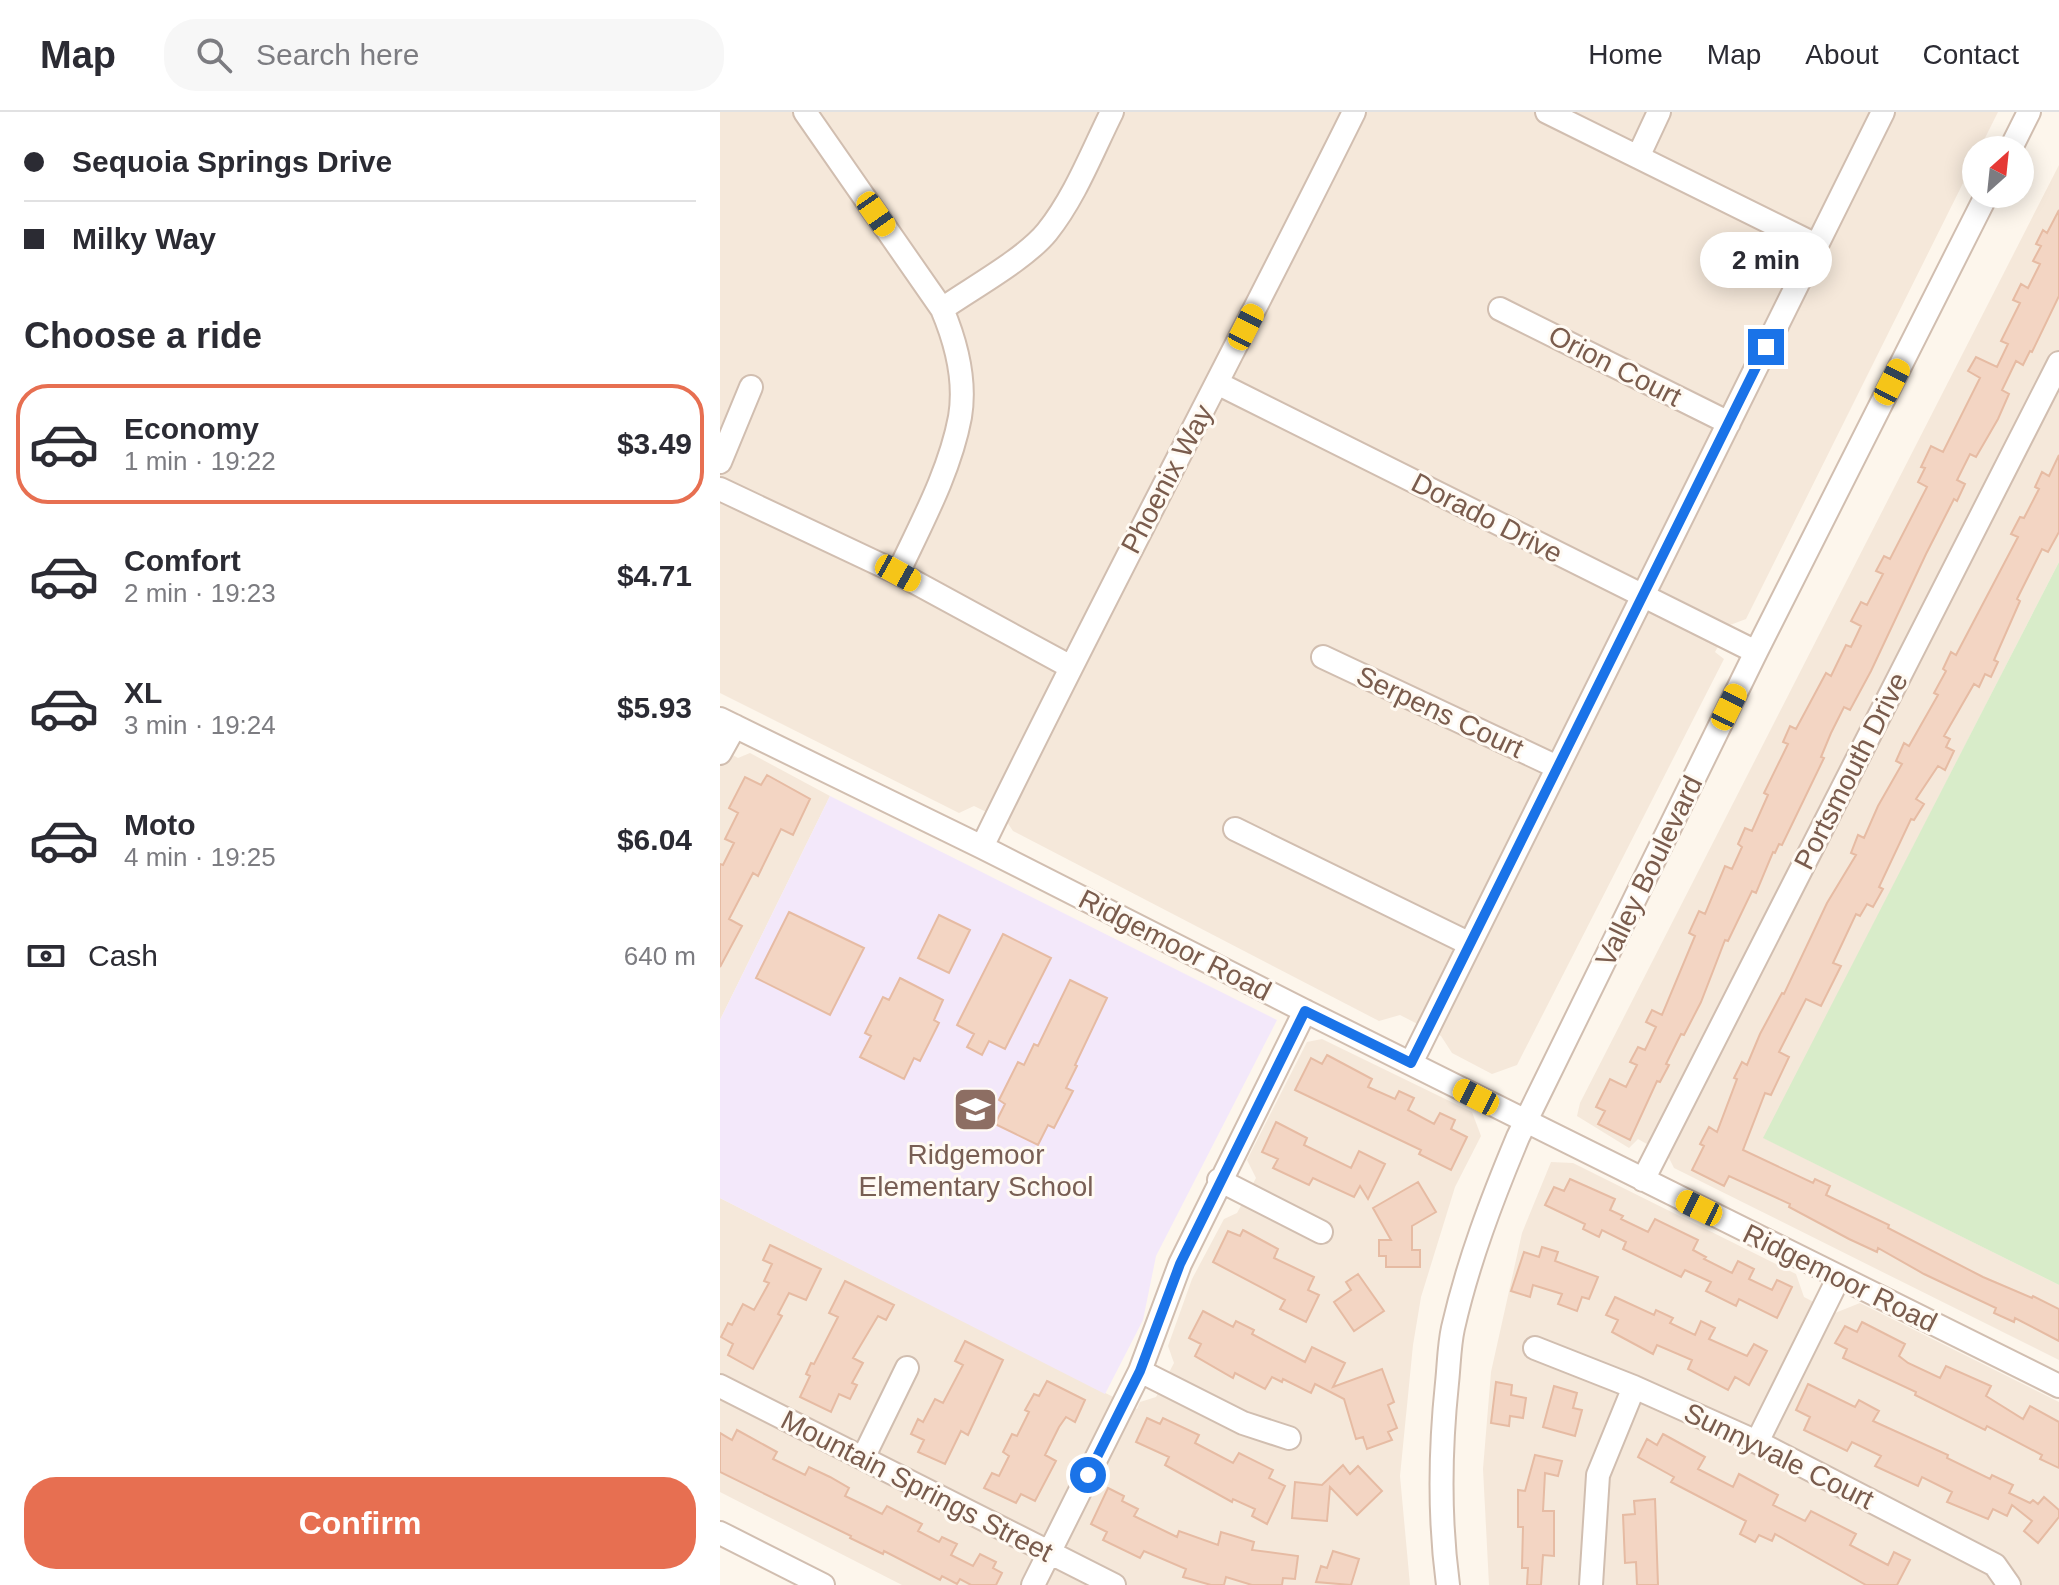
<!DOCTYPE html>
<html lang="en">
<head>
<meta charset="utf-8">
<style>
	:root { --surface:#fff; --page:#f7f7f7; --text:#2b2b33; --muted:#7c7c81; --line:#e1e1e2; --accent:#e76f51 }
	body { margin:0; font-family:Arial,sans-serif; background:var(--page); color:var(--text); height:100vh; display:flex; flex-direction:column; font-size:30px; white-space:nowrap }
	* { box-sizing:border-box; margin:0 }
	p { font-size:26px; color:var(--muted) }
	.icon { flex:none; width:44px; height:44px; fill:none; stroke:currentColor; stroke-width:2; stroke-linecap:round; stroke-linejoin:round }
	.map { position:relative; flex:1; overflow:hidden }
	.sheet { display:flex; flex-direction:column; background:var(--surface); width:720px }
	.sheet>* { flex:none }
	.top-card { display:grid; align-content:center; height:176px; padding:0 24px; background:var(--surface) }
	.needle { width:52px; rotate:27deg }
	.tools { position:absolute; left:1242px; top:24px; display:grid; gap:16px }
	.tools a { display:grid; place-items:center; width:72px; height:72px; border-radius:50%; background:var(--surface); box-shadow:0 4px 20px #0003; font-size:40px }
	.end { position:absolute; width:36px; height:36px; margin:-18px; border:10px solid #1a73e8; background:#fff; box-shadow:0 0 0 4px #fff }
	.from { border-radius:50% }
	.bubble { position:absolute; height:56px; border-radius:28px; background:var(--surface); box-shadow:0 4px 20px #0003; font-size:26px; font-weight:700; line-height:56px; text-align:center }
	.car { position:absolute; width:24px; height:48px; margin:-24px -12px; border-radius:10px; box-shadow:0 0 6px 2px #0007; background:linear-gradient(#f5c518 24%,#345 0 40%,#f5c518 0 76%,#345 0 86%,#f5c518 0) }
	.top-card b { display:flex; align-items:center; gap:28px; height:76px; font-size:30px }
	.top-card b+b { border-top:2px solid var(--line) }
	.top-card i { width:20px; height:20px; background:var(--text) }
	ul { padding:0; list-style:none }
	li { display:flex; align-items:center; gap:24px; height:120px; margin:0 16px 12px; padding:0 8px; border:4px solid transparent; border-radius:32px }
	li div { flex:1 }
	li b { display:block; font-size:30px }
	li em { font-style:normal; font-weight:700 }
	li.on { border-color:var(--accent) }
	li>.icon { width:72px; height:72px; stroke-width:1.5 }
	h2 { padding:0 24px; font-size:36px; line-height:96px }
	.pay { display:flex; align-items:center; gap:20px; height:88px; padding:0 24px; font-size:30px }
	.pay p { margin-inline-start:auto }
	.action { display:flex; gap:16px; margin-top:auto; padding:16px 24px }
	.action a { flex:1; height:92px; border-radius:32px; background:var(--accent); color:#fff; font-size:32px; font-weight:700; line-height:92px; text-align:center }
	header { display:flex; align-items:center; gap:48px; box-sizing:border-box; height:112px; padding:0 40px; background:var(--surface); border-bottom:2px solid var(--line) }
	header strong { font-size:38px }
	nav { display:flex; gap:44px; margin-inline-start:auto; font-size:28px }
	.search { width:560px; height:72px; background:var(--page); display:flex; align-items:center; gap:20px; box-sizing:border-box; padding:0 28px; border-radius:32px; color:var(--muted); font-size:30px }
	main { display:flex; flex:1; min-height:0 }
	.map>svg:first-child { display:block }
	.residential { fill:#f5e8da }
	.education { fill:#f3e8fa }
	.green { fill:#d8ecc9 }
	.building { fill:#f3d5c3; stroke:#e6bba3; stroke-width:2 }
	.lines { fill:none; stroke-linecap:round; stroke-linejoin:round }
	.minor-casing { stroke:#d1beb0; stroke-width:26 }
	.minor { stroke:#fff; stroke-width:22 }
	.route { stroke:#1a73e8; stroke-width:10 }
	.labels { text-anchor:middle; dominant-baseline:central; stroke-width:6; stroke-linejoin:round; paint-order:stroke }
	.street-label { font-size:28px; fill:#7a5c4d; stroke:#fffaf3 }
	.education-label { font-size:28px; fill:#785e54; stroke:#fffaf3 }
</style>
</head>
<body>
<header>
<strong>Map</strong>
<div class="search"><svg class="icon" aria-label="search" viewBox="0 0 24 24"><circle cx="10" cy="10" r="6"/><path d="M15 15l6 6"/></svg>Search here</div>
<nav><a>Home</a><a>Map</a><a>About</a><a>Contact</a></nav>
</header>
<main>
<section class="sheet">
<div class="top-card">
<b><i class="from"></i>Sequoia Springs Drive</b>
<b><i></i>Milky Way</b>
</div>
<h2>Choose a ride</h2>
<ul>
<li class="on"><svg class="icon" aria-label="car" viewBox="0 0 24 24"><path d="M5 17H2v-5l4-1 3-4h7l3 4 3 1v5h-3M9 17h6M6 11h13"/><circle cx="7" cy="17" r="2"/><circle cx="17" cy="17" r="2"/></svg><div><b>Economy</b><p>1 min · 19:22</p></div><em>$3.49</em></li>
<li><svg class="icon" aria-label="car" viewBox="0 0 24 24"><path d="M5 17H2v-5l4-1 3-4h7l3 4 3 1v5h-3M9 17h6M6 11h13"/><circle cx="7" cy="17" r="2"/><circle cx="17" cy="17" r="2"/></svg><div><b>Comfort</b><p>2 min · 19:23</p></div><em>$4.71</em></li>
<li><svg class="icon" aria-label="car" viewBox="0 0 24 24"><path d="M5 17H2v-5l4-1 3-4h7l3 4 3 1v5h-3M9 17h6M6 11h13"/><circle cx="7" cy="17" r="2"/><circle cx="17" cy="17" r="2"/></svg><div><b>XL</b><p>3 min · 19:24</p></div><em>$5.93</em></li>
<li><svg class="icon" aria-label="car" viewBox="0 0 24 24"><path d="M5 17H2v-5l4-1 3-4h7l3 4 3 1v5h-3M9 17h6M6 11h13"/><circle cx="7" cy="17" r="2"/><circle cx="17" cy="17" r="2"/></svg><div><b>Moto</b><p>4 min · 19:25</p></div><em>$6.04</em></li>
</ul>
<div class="pay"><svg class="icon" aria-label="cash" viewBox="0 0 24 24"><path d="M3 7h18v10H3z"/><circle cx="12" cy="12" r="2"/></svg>Cash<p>640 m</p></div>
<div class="action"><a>Confirm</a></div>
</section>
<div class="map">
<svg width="1339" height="1473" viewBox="0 0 1339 1473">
	<rect width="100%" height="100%" fill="#fdf6ec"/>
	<!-- residential -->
	<path class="residential" d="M0 0H1278L1259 38H1256V45L1026 507 1010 513 995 540 1004 547 797 953 772 962 732 941 721 924 680 903 659 909 293 719 287 710 254 694 239 701 0 581Z
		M1339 53V450L1044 1026 1339 1173V1248L954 1056 948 1044 918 1027 909 1036 857 1004 860 991Z
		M0 636 18 646 30 641 110 684 0 908Z
		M602 927 752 1000 761 1024 735 1075 701 1185 693 1233 680 1364 690 1473H182L0 1380V1086L417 1297 420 1290 436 1285 454 1251 448 1234 472 1167 504 1107 517 1101 536 1066 527 1048 587 930Z
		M831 1050 853 1051 1076 1162 1084 1185 1115 1201 1140 1191 1339 1290V1473H769L763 1357 771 1260 802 1121Z"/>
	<!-- education -->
	<path class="education" d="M110 684 557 908 436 1144 423 1208 385 1282 0 1086V908Z"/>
	<!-- green -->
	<path class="green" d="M1339 450V1173L1043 1026Z"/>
	<!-- building -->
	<path class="building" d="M1339 98V184L1312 240 1310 239 1303 253 1296 249 1282 278 1289 282 1278 307 1256 345 1250 342 1237 368 1245 372 1237 389 1234 387 1206 442 1151 559 1130 598 1124 595 1111 621 1101 645 1104 646 1062 733 1059 732 1055 741 1053 740 1036 781 1032 779 1008 829 1005 828 981 890 964 923 961 922 946 952 949 953 940 970 937 969 910 1028 878 1012 885 999 876 995 890 967 906 975 917 953 910 950 918 935 925 938 936 915 926 910 932 898 942 903 975 824 969 821 979 799 985 802 1005 754 1012 757 1022 735 1018 732 1025 716 1032 719 1048 683 1044 681 1068 632 1063 630 1070 614 1076 617 1106 561 1111 564 1126 533 1131 535 1141 514 1131 509 1141 490 1147 493 1163 462 1156 459 1164 444 1170 447 1207 375 1198 370 1205 356 1201 355 1211 334 1223 340 1260 266 1248 259 1256 245 1277 255 1288 232 1281 229 1300 191 1293 188 1301 172 1308 176 1320 152 1313 149 1321 134 1316 132 1323 118 1327 121Z
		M1339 343V420L1328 440 1322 437 1297 487 1300 489 1274 548 1278 550 1271 565 1265 562 1259 575 1254 572 1224 624 1230 627 1226 635 1234 639 1225 658 1218 654 1196 687 1204 692 1194 708 1191 707 1159 775 1163 777 1153 795 1147 792 1140 804 1136 802 1113 851 1121 854 1101 894 1086 887 1059 940 1069 945 1051 983 1045 981 1023 1038 1093 1071 1095 1067 1110 1074 1106 1083 1169 1113 1168 1116 1263 1165 1312 1186 1313 1184 1339 1197V1229L1295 1206 1294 1210 1274 1201 1276 1196 1204 1162 1158 1136 1157 1140 1129 1127 1069 1095 1070 1092 1009 1064 1004 1074 972 1058 984 1034 980 1032 989 1015 997 1020 1017 967 1014 966 1022 950 1027 953 1040 922 1062 881 1064 882 1107 791 1136 743 1131 741 1138 723 1144 726 1158 694 1182 652 1176 649 1184 631 1189 634 1218 583 1214 581 1226 559 1223 557 1231 540 1236 543 1298 425 1291 422 1300 405 1304 406 1319 377 1315 375 1322 360 1329 364Z
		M47 663 90 687 73 723 61 717 38 764 33 761 9 807 22 814 0 855V752L3 753 14 731 5 727 18 701 9 696 25 665 41 673Z
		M69 800 144 836 110 903 36 866Z
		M219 803 250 818 229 861 198 846Z
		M283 822 331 846 285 937 269 929 262 943 247 935 254 922 237 913Z
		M180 866 223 888 214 908 219 911 200 949 194 946 184 967 140 945 151 924 145 921 163 885 169 888Z
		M350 868 387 886 355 953 357 954 346 976 353 979 334 1016 328 1013 318 1033 275 1012 285 992 279 988 298 950 304 953 314 932 318 934Z
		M607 943 652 967 648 975 675 987 679 979 694 986 688 998 714 1012 720 1001 735 1008 731 1017 747 1025 731 1058 699 1042 701 1038 575 978 591 946 602 952Z
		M556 1010 587 1026 584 1033 631 1056 639 1039 665 1052 648 1087 640 1074 634 1085 593 1066 589 1073 553 1056 558 1047 542 1040Z
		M850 1067 895 1087 890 1098 903 1104 901 1107 928 1120 935 1107 978 1128 973 1138 986 1145 984 1147 1012 1161 1018 1149 1034 1157 1029 1167 1052 1178 1057 1168 1072 1175 1057 1206 1019 1187 1016 1194 986 1179 991 1170 965 1158 961 1165 903 1137 906 1130 882 1118 879 1125 863 1117 865 1112 825 1093 834 1075 844 1079Z
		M698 1070 716 1100 692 1114V1138H700V1155H666V1144H659V1128H671L653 1096Z
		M523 1118 558 1137 554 1146 594 1165 588 1178 599 1183 586 1210 560 1197 565 1188 493 1150 508 1119 520 1124Z
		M50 1133 101 1157 86 1188 69 1181 58 1202 62 1204 33 1257 8 1243 13 1232 1 1225 8 1211 12 1213 23 1192 34 1198 49 1171 44 1169 52 1152 43 1148Z
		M822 1135 838 1140 835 1149 878 1165 869 1187 862 1185 857 1199 838 1192 842 1182 813 1173 810 1185 791 1179 804 1140 819 1145Z
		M638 1162 664 1199 634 1219 614 1190 631 1178 626 1170Z
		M125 1169 174 1193 166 1208 158 1204 133 1246 143 1251 132 1271 137 1273 130 1287 119 1282 111 1300 80 1285 90 1264 86 1262 91 1251 94 1252 118 1205 109 1201Z
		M895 1185 934 1203 936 1198 953 1206 950 1211 975 1223 981 1209 995 1216 989 1227 1027 1244 1034 1232 1047 1239 1029 1273 1015 1265 1008 1278 968 1257 972 1248 937 1233 933 1242 892 1220 898 1208 886 1203Z
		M483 1199 513 1215 516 1209 534 1218 532 1222 585 1250 592 1235 625 1251 613 1275 662 1257 674 1290 668 1293 677 1316 668 1320 672 1328 647 1337 643 1325 636 1327 624 1287 595 1272 591 1281 563 1267 562 1270 552 1265 545 1277 515 1261 513 1266 475 1244 481 1232 469 1226Z
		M1142 1210 1185 1232 1179 1244 1188 1251 1220 1266 1226 1254 1271 1274 1266 1284 1303 1307 1310 1294 1339 1310V1356L1320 1347 1322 1343 1267 1314 1265 1318 1195 1283 1196 1280 1123 1246 1127 1237 1115 1231 1125 1214 1137 1220Z
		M245 1229 283 1248 248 1323 241 1319 225 1352 198 1340 204 1328 191 1322 198 1307 203 1310 215 1287 223 1291 243 1253 235 1249Z
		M327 1269 365 1288 355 1310 346 1305 339 1315 325 1343 336 1349 315 1389 301 1382 296 1391 264 1376 272 1361 279 1364 289 1344 283 1340 292 1322 297 1324 309 1300 305 1298 314 1282 319 1284Z
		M776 1270 792 1273 791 1283 806 1286 803 1306 790 1304 789 1314 771 1311Z
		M1088 1272 1135 1295 1139 1288 1159 1299 1153 1309 1228 1343 1227 1346 1270 1367 1272 1363 1293 1373 1289 1381 1310 1391 1313 1388 1318 1392 1324 1385 1339 1398V1405L1318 1431 1304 1419 1312 1409 1292 1393 1287 1404 1273 1397 1268 1407 1227 1390 1232 1380 1202 1365 1198 1374 1155 1354 1161 1344 1132 1330 1127 1339 1084 1318 1090 1305 1076 1298Z
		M834 1274 857 1281 853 1296 862 1298 855 1324 823 1315Z
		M427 1306 440 1312 443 1306 479 1323 475 1331 513 1351 519 1341 553 1358 549 1366 565 1374 547 1412 532 1404 535 1397 513 1387 512 1390 445 1353 449 1345 416 1330Z
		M17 1318 57 1340 53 1347 85 1363 89 1355 110 1365 129 1376 125 1384 146 1394 162 1402 167 1394 202 1412 198 1419 219 1430 222 1425 237 1432 231 1443 253 1454 260 1442 276 1450 273 1456 282 1461 276 1473H251L240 1467 237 1472 222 1464 220 1468 164 1439 163 1442 130 1426 131 1424 0 1360V1321L12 1328Z
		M943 1322 985 1345 978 1357 1013 1375 1019 1362 1058 1383 1053 1393 1085 1409 1091 1399 1136 1422 1130 1433 1168 1453 1174 1440 1190 1448 1177 1473H1146L1055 1422 1052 1429 1039 1423 1035 1430 1020 1422 1026 1409 951 1370 954 1365 918 1345 927 1327 937 1333Z
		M815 1343 842 1349 838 1364 825 1361 823 1399H834V1444L823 1443 821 1473H807L808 1456H802L803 1415H798V1378L805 1379Z
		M623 1353 630 1362 638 1354 662 1379 637 1403 610 1375 607 1409 572 1406 575 1370 602 1373Z
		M388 1376 404 1384 402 1389 418 1397 414 1404 457 1425 459 1419 498 1433 501 1420 534 1430 532 1438 578 1444 575 1467 563 1466 562 1473H532L506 1465 504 1473H491L463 1465 466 1457 424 1439 420 1446 383 1428 387 1420 371 1412Z
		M935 1387 938 1473H917L916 1450 905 1451 903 1403 915 1402 914 1389Z
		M613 1439 639 1447 631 1473 596 1470 601 1454 607 1456Z"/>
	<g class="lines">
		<defs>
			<path id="minor" d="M85 0 222 197C236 230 246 269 240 305 230 359 201 412 178 461
				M827 0 1096 133
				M1290 38 1309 0
				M918 45 939 0
				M222 197C252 176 305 147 327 120 355 85 372 40 392 0
				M780 197 1009 311
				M497 271 1036 540
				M0 350 31 275
				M0 377 178 461 349 554
				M603 545 837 655
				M0 607 262 735 585 899 1339 1274
				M0 641 15 614
				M515 717 750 832
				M262 735C382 488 512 246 634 0
				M691 951 1163 0
				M499 1068 601 1120
				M923 1068 1339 251
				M815 1236 914 1275 1037 1330 1275 1453 1289 1473
				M420 1259 523 1311 569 1326
				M0 1274 394 1473
				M1037 1330 1119 1165
				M143 1346 187 1256
				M0 1421 103 1473
				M313 1473 420 1259 460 1152 585 899
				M728 1473C719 1406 720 1338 727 1271 729 1253 729 1234 733 1216 748 1150 772 1087 798 1025L1036 540 1267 82
				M871 1473 878 1363 914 1275"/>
		</defs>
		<!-- minor casing -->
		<use href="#minor" class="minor-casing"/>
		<!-- minor -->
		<use href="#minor" class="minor"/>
	</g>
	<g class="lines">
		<!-- route -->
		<path class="route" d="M368 1363 420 1259 460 1152 585 899 691 951 1046 235"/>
	</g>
	<!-- icons -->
	<defs>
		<symbol id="school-square" viewBox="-11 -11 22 22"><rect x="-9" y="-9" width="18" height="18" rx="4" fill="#8d6e63" stroke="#fffaf3"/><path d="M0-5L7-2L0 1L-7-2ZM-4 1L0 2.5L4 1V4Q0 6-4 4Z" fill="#fff"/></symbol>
	</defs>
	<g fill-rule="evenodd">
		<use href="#school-square" x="230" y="972" width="51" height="51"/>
	</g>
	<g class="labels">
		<!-- street labels -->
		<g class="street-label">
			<text transform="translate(895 254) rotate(27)">Orion Court</text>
			<text transform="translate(447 367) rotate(-62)">Phoenix Way</text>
			<text transform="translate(767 406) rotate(27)">Dorado Drive</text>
			<text transform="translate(720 600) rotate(25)">Serpens Court</text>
			<text transform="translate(1131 659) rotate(-63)">Portsmouth Drive</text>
			<text transform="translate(929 759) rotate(-64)">Valley Boulevard</text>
			<text transform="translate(455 833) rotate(27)">Ridgemoor Road</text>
			<text transform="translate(1120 1166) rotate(26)">Ridgemoor Road</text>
			<text transform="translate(1059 1344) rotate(26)">Sunnyvale Court</text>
			<text transform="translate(197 1374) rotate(27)">Mountain Springs Street</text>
		</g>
		<!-- education labels -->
		<g class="education-label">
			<text x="256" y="1042">Ridgemoor<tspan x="256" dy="32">Elementary School</tspan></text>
		</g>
	</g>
</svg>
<div class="tools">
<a><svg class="needle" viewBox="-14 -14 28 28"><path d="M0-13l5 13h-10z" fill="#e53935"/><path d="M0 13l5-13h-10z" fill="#7c7c81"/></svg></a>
</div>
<i class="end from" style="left:368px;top:1363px"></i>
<i class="end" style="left:1046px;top:235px"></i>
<div class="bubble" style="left:980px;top:120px;width:132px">2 min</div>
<i class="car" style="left:156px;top:102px;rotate:145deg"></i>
<i class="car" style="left:526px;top:215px;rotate:27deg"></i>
<i class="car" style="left:1172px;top:270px;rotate:27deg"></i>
<i class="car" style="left:178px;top:461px;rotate:119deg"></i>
<i class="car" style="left:1009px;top:595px;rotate:26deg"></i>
<i class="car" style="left:756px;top:985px;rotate:297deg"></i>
<i class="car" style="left:979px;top:1096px;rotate:296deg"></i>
</div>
</main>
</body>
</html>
